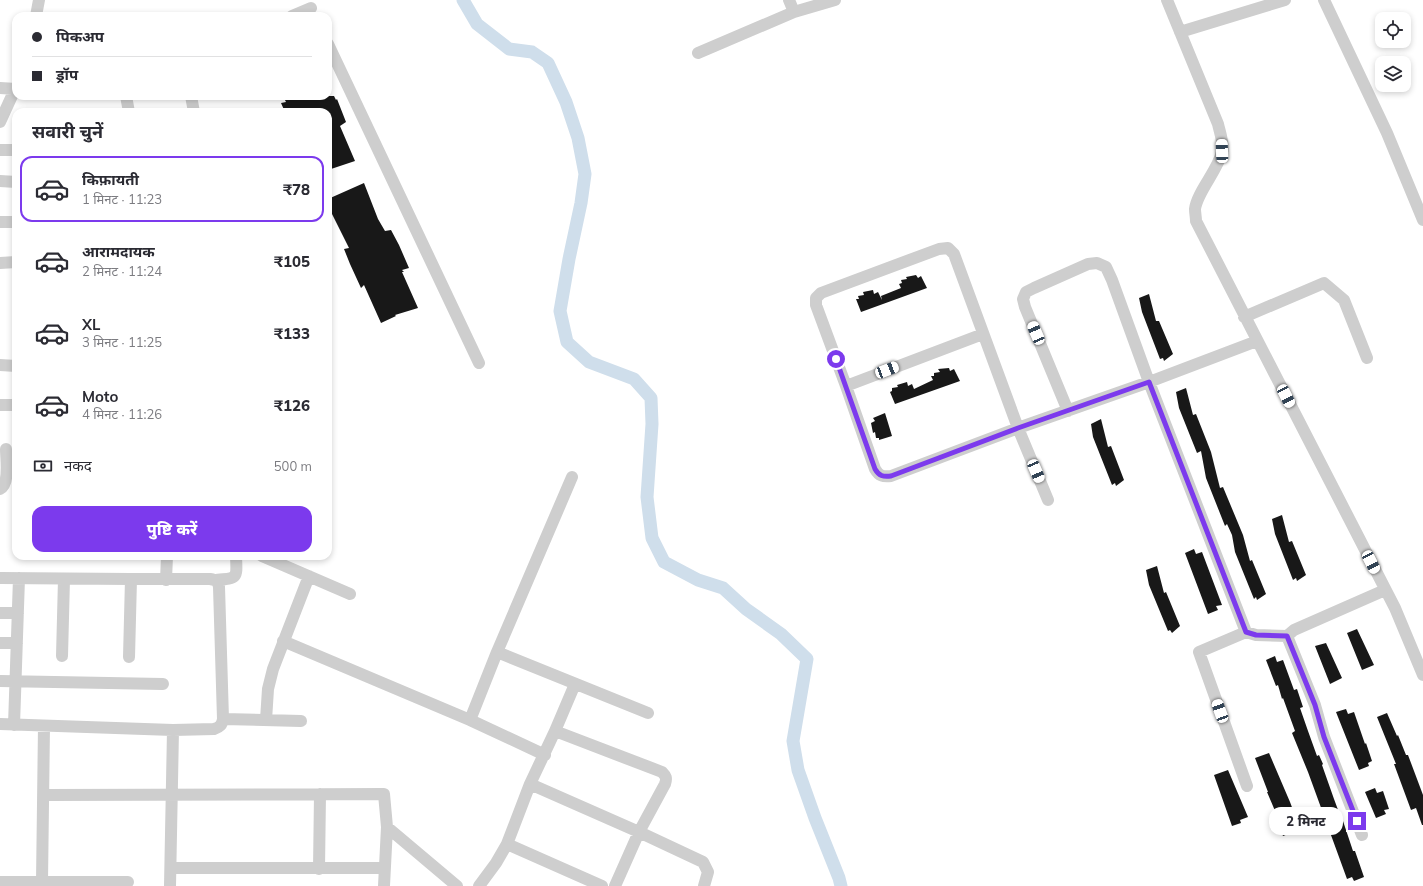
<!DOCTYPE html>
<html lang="hi">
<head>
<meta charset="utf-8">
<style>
	:root { --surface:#fff; --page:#f7f7f7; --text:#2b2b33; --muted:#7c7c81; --line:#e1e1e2; --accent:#7c3aed }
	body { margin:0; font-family:Mulish,"Noto Sans Devanagari",sans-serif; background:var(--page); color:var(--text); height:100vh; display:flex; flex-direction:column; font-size:15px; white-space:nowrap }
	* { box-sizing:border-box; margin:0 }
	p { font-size:13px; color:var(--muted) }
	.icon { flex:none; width:22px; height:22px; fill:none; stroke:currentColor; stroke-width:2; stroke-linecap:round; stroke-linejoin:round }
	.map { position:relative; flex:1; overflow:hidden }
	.side { position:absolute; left:12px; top:108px; width:320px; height:452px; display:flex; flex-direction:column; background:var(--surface); border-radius:12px; box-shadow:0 2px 6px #0003 }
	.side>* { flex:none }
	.guide { position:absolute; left:12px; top:12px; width:320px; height:88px; border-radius:12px; box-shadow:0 2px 6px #0003; display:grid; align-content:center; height:88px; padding:0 20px; background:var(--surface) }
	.buttons { position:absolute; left:1375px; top:12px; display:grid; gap:8px }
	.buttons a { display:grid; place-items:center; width:36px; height:36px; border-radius:8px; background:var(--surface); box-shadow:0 2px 6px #0003; font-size:20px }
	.end { position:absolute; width:18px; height:18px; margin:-9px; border:5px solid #7c3aed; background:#fff; box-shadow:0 0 0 2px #fff }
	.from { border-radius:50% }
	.bubble { position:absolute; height:28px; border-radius:12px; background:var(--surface); box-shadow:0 2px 6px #0003; font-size:13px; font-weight:800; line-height:28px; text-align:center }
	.car { position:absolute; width:12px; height:24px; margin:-12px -6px; border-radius:5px; box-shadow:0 0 3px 1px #0007; background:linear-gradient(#fff 24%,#345 0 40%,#fff 0 76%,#345 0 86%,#fff 0) }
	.guide b { display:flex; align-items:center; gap:14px; height:38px; font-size:15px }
	.guide b+b { border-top:1px solid var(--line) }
	.guide i { width:10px; height:10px; background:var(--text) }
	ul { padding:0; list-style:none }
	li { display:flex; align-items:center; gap:12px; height:66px; margin:0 8px 6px; padding:0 12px; border:2px solid transparent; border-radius:12px }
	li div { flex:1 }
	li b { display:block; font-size:15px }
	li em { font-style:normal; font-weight:800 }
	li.current { border-color:var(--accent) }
	li>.icon { width:36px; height:36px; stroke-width:1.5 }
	h2 { padding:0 20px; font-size:18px; line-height:48px }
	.pay { display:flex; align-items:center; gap:10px; height:44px; padding:0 20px; font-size:15px }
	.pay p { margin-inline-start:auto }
	.cta { display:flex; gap:8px; margin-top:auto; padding:8px 20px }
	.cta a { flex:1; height:46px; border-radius:12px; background:var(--accent); color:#fff; font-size:16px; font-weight:800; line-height:46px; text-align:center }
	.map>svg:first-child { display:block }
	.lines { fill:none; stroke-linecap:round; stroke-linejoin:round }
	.canal { stroke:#cfdeeb; stroke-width:13 }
	.building { fill:#181818 }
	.minor { stroke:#cecece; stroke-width:12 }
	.route { stroke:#7c3aed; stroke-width:5 }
</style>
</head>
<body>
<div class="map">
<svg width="1423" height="886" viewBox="0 0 1423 886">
	<rect width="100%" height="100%" fill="#fff"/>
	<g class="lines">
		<!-- canal -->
		<path class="canal" d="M463 0 477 24 509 49 532 52 548 63 566 102 578 138 585 174 581 203 569 259 560 311 567 342 589 362 634 379 651 398 652 424 647 497 652 538 664 562 698 580 723 588 746 609 781 634 807 659 793 741 798 770 815 818 839 878 841 886"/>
	</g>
	<!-- building -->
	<path class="building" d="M283 96H334L336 100 337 99 346 122 340 126 355 161 328 170V112H285L281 103 286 102Z
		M364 183 378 219 385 231 391 230 399 245 409 268 402 270 404 272H402L418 308 395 315 396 316 381 323 364 285 361 288 350 264 344 249 349 248 328 206V199Z
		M916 275 918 278 921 276 927 288 861 312 856 299H859L858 296 864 295 863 292 873 290 874 294 878 292 882 300 881 296 901 288 899 284 902 283 901 280 907 279 906 277Z
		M1149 294 1156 321H1159L1173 354 1164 361 1163 358 1160 359 1142 312 1139 298Z
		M949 368 950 371 954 369 960 381 895 404 890 392 892 391V388L898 387 897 385 907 382 908 386 912 384 914 389 933 380 931 376H934V373L940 372 938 369Z
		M1186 388 1193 415 1196 414 1211 452 1220 488 1223 487 1243 535 1250 561 1252 560 1266 594 1257 600 1256 597 1254 599 1235 552 1232 535 1227 524 1225 526 1206 478 1201 451 1197 453 1179 408 1176 392Z
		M885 413 892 436 879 440V438H876L875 432 873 433 871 423 875 421 873 418Z
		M1101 419 1108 447 1111 446 1124 480 1116 486 1115 483 1112 485 1093 437 1091 424Z
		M1282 515 1289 542 1292 541 1306 575 1297 581 1296 578 1293 580 1275 534 1272 519Z
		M1194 549 1196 554 1202 552 1222 605 1216 606 1218 610 1208 614 1185 553Z
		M1157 566 1164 593 1166 592 1180 626 1172 633 1170 630 1168 631 1149 585 1146 570Z
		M1357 629 1374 665 1362 670 1347 633Z
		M1326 643 1342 678 1330 684 1315 646Z
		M1275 656 1277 662 1283 660 1294 690 1297 689 1303 707 1300 708 1308 731 1317 756 1319 755 1323 764 1322 765 1334 799 1341 818H1342L1353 851H1355L1364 877 1354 881 1352 877 1347 879 1343 868 1308 772 1292 733 1295 731 1283 698 1282 699 1278 685 1276 686 1266 660Z
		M1346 709 1348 714 1354 712 1365 744 1366 743 1372 761 1368 763 1369 766 1359 770 1336 712Z
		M1387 713 1397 736 1398 735 1406 755H1408L1423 795V825H1422L1416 808 1411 810 1394 764H1396L1377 717Z
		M1269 753 1290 802 1299 826 1291 829 1293 832 1283 836 1279 826 1281 825 1267 792H1268L1255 758Z
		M1228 770 1248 817 1240 820 1241 823 1232 826 1214 775Z
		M1375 788 1377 793 1383 791 1389 809 1384 810 1386 814 1376 818 1365 792Z"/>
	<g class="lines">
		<!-- minor -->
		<path class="minor" d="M789 0 794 12
			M1167 0 1218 124C1220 133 1224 143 1222 152 1218 170 1197 192 1195 209 1195 213 1196 217 1196 221L1395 608 1423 675
			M1324 0 1387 133 1423 220
			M36 16 39 0
			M292 16 311 8
			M1180 32 1285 0
			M328 44 479 363
			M698 53 794 12 835 0
			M0 88 16 89
			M126 96 129 112
			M191 96 194 112
			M0 122 16 87
			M0 150H16
			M0 181 16 182
			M0 222H16
			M0 263 16 262
			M1244 317 1324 283 1344 300 1367 358
			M0 365 16 366
			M846 386 983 334
			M0 405H16
			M1068 411 1025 307 1023 299 1026 292 1034 288 1088 264 1097 263 1106 267 1112 280 1149 382 1246 632
			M0 489C10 484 6 460 6 449
			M1048 500 1018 428 954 254 948 248 939 249 821 293 816 298V305L846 386 875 469C879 476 883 477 891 476L1018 428 1149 382 1257 341
			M262 556 350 594
			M0 578 131 579 129 657
			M166 580 167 556
			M215 580C238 578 237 579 236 556
			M0 613H18
			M1287 636 1315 705 1324 737 1362 835
			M283 641 470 720 545 755
			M0 643H17
			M497 652 648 713
			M62 656 64 579
			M0 681 163 684
			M223 719 301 721
			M266 720 268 689 273 669 309 576
			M470 720 497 652 572 477
			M0 724 173 730 214 729C220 727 222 725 223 719L219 587C218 581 216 580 210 579H131
			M14 725 19 578
			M555 731 575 684
			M530 784 555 731 662 772C666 776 667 778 665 784L639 832 615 886
			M1247 786 1199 652 1246 632 1256 635 1287 636 1294 630 1385 590
			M44 795 384 794 387 827 384 886
			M387 827 457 886
			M507 844 602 886
			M171 868H384
			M319 869 320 794
			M0 882H128
			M42 882 44 726
			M170 886 173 730
			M479 886 496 863 507 844 530 784 639 832 703 862 708 872 704 886"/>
	</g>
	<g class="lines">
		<!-- route -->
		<path class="route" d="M836 359 875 469C879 476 883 477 891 476L1018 428 1149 382 1246 632 1256 635 1287 636 1315 705 1324 737 1357 821"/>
	</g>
</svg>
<div class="buttons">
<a><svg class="icon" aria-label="locate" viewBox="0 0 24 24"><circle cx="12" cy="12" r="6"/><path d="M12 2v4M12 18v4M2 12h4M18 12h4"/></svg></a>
<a><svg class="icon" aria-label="layers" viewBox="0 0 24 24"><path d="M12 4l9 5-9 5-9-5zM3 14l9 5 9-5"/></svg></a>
</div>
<i class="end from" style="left:836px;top:359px"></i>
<i class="end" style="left:1357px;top:821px"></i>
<div class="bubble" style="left:1269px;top:807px;width:74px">2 मिनट</div>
<i class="car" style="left:1222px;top:151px;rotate:358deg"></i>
<i class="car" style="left:1036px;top:333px;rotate:337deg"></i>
<i class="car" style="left:887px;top:370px;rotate:69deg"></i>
<i class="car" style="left:1286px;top:396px;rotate:153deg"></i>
<i class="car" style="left:1036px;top:471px;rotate:157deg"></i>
<i class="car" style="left:1371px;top:562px;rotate:153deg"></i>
<i class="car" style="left:1220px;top:711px;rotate:340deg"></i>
<div class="guide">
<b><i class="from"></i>पिकअप</b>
<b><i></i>ड्रॉप</b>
</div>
<section class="side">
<h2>सवारी चुनें</h2>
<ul>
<li class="current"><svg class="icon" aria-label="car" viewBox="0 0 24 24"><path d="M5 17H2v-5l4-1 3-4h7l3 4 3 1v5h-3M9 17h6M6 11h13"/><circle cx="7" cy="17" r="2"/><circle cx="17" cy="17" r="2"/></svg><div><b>किफ़ायती</b><p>1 मिनट · 11:23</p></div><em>₹78</em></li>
<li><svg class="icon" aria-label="car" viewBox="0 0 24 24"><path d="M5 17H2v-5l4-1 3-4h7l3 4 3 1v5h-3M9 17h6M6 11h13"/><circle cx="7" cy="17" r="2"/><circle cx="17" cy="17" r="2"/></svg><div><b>आरामदायक</b><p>2 मिनट · 11:24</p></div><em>₹105</em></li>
<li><svg class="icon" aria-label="car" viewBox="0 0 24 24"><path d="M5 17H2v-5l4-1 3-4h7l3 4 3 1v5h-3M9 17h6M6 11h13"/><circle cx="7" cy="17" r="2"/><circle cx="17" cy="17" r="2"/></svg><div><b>XL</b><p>3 मिनट · 11:25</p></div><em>₹133</em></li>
<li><svg class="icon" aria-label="car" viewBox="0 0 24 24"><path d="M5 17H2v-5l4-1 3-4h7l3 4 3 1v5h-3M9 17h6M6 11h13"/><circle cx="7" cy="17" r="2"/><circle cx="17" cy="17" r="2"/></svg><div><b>Moto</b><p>4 मिनट · 11:26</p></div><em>₹126</em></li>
</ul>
<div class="pay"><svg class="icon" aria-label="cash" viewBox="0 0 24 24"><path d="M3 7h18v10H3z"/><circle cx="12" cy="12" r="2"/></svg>नकद<p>500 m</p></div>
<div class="cta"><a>पुष्टि करें</a></div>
</section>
</div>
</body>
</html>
